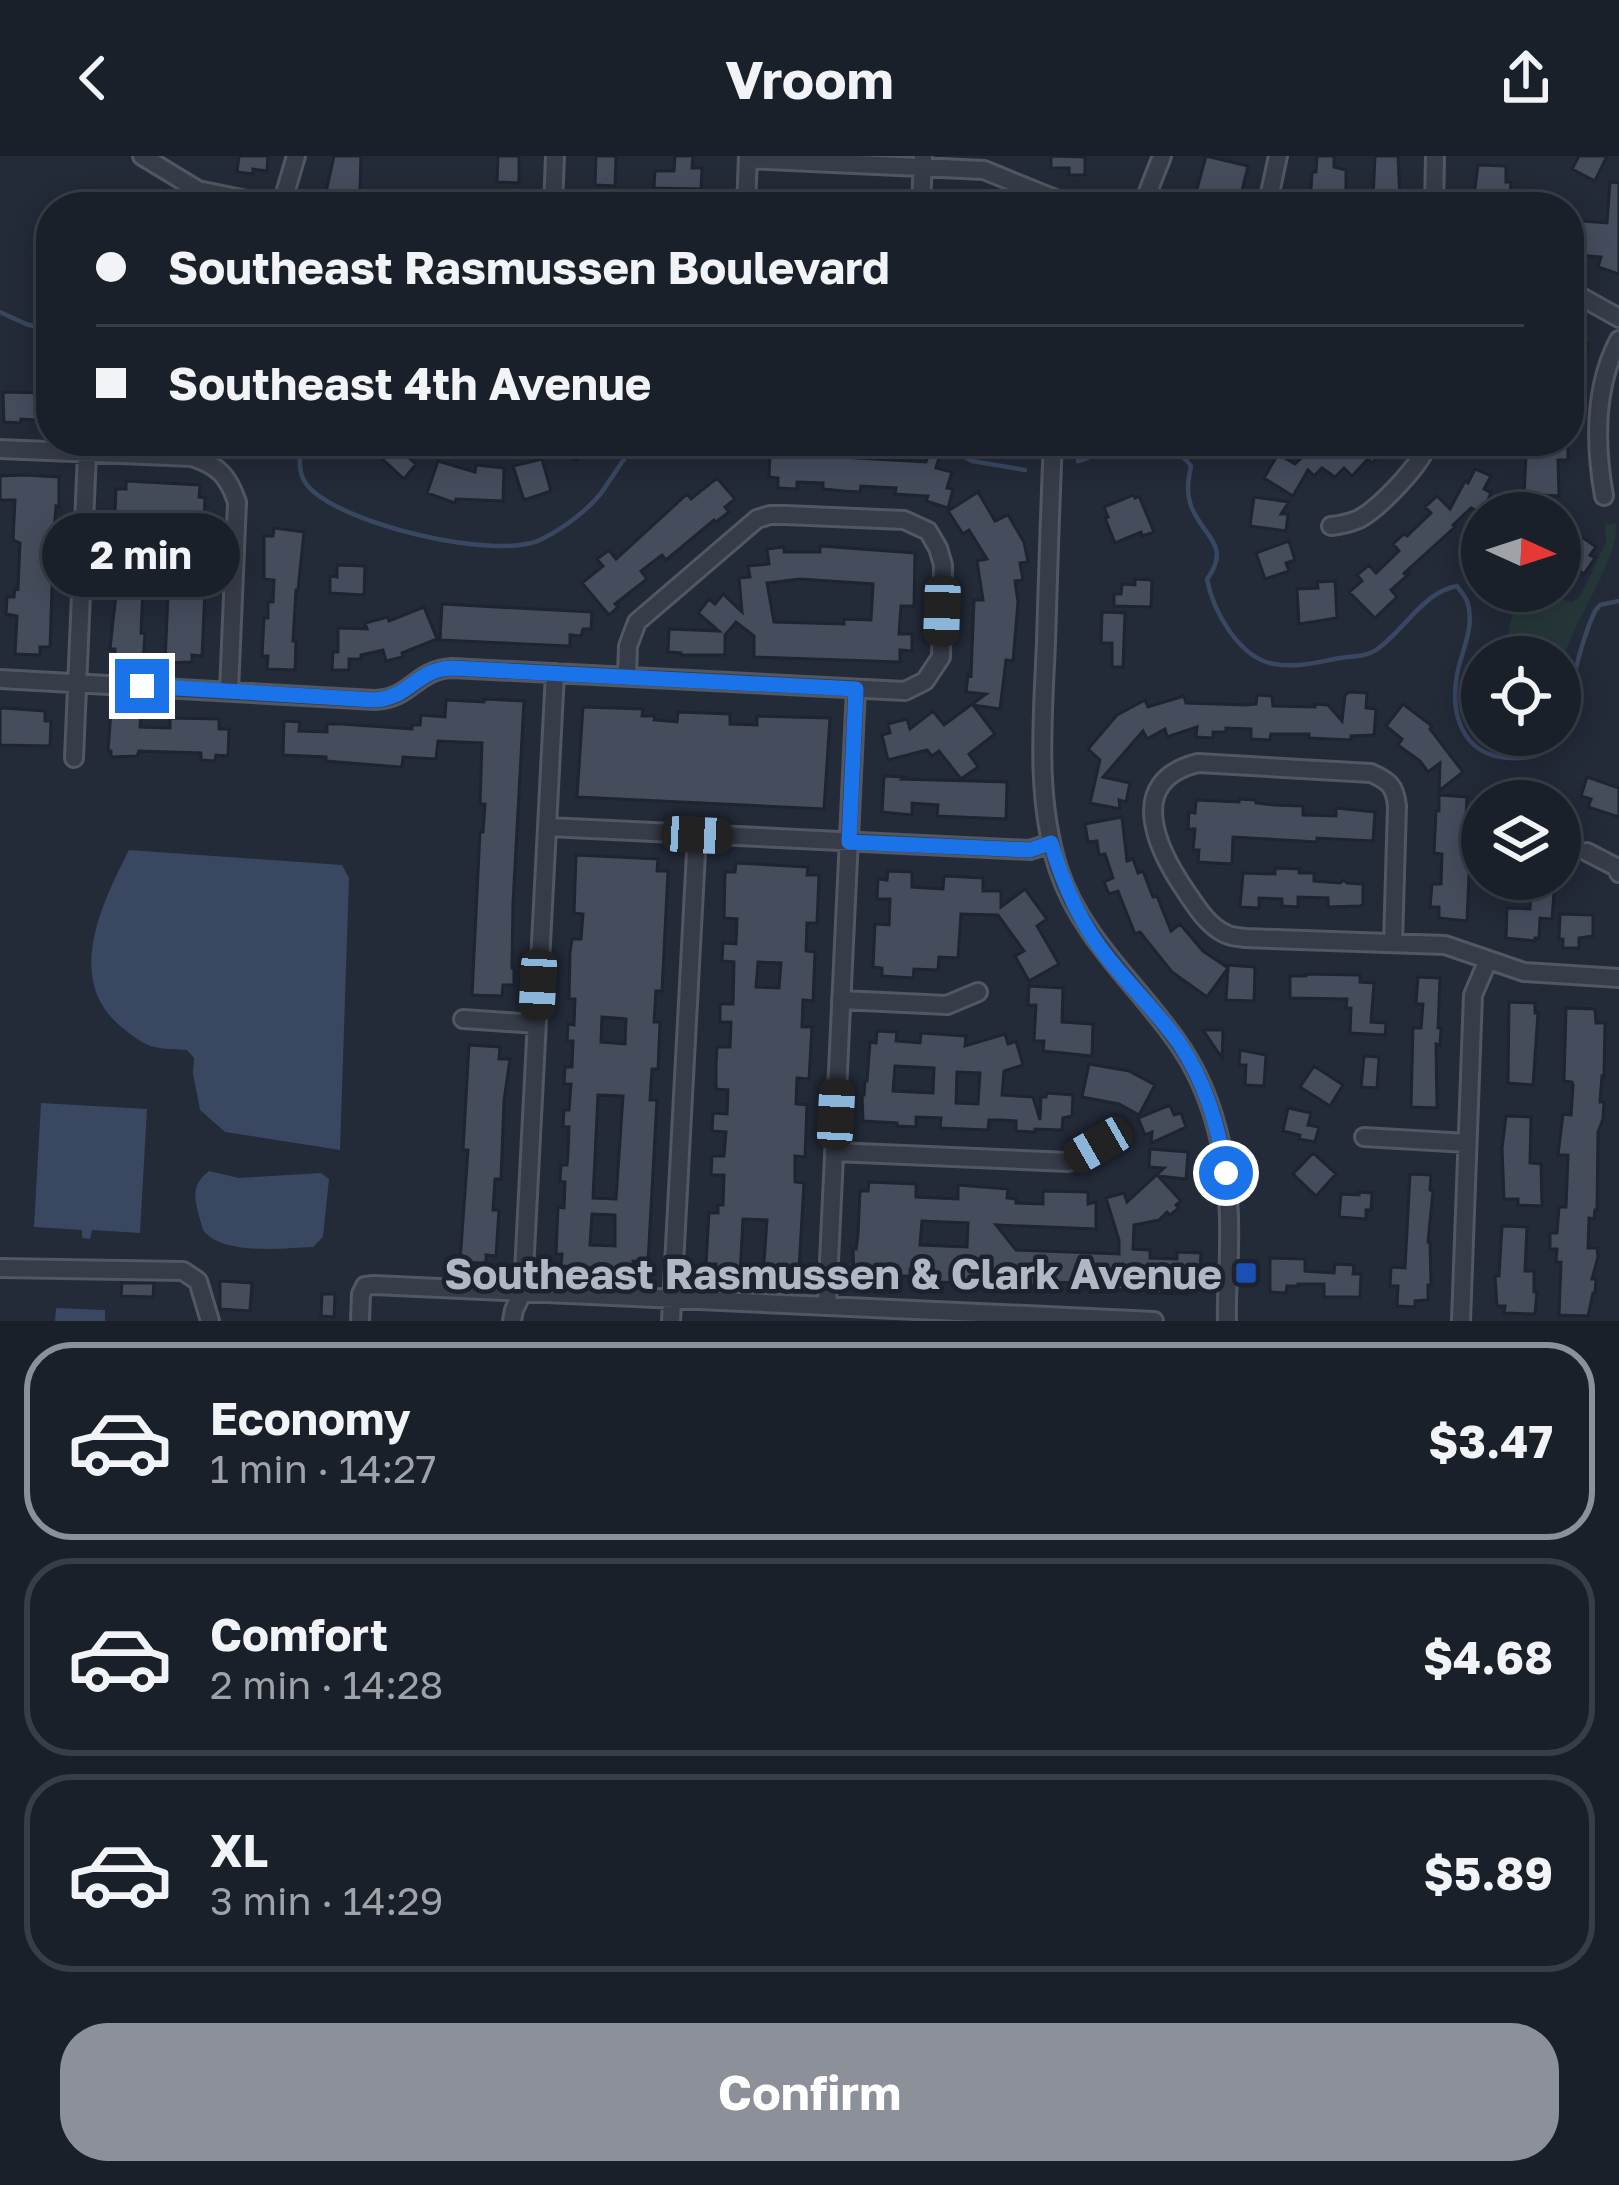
<!DOCTYPE html>
<html lang="en">
<head>
<meta charset="utf-8">
<style>
	:root { --surface:#1a202a; --page:#232832; --text:#f1f3f6; --muted:#9fa3a8; --line:#383e47; --accent:#8c9099 }
	body { margin:0; font-family:"Golos Text",sans-serif; background:var(--page); color:var(--text); height:100vh; display:flex; flex-direction:column; font-size:45px; white-space:nowrap }
	* { box-sizing:border-box; margin:0 }
	p { font-size:39px; color:var(--muted) }
	.icon { flex:none; width:66px; height:66px; fill:none; stroke:currentColor; stroke-width:2; stroke-linecap:round; stroke-linejoin:round }
	.map { position:relative; height:1165px; overflow:hidden }
	.sheet { display:flex; flex-direction:column; background:var(--surface); flex:1 }
	.sheet>* { flex:none }
	.hud { position:absolute; left:36px; top:36px; width:1548px; height:264px; border-radius:48px; box-shadow:0 6px 30px #0003,0 0 0 3px var(--line); display:grid; align-content:center; height:264px; padding:0 60px; background:var(--surface) }
	.needle { width:78px; rotate:93deg }
	.fabs { position:absolute; left:1461px; top:336px; display:grid; gap:24px }
	.fabs a { display:grid; place-items:center; width:120px; height:120px; border-radius:50%; background:var(--surface); box-shadow:0 6px 30px #0003,0 0 0 3px var(--line); font-size:60px }
	.end { position:absolute; width:54px; height:54px; margin:-27px; border:15px solid #1a73e8; background:#fff; box-shadow:0 0 0 6px #fff }
	.from { border-radius:50% }
	.bubble { position:absolute; height:84px; border-radius:42px; background:var(--surface); box-shadow:0 6px 30px #0003,0 0 0 3px var(--line); font-size:39px; font-weight:700; line-height:84px; text-align:center }
	.car { position:absolute; width:36px; height:72px; margin:-36px -18px; border-radius:15px; box-shadow:0 0 9px 3px #0007; background:linear-gradient(#222 24%,#8ab4d8 0 40%,#222 0 76%,#8ab4d8 0 86%,#222 0) }
	.hud b { display:flex; align-items:center; gap:42px; height:114px; font-size:45px }
	.hud b+b { border-top:3px solid var(--line) }
	.hud i { width:30px; height:30px; background:var(--text) }
	ul { padding:21px 0 0; list-style:none }
	li { display:flex; align-items:center; gap:36px; height:198px; margin:0 24px 18px; padding:0 36px; border:6px solid var(--line); border-radius:48px }
	li div { flex:1 }
	li b { display:block; font-size:45px }
	li em { font-style:normal; font-weight:700 }
	li.current { border-color:var(--accent) }
	li>.icon { width:108px; height:108px; stroke-width:1.5 }
	.primary-button { display:flex; gap:24px; margin-top:auto; padding:24px 60px }
	.primary-button a { flex:1; height:138px; border-radius:48px; background:var(--accent); color:#fff; font-size:48px; font-weight:700; line-height:138px; text-align:center }
	header { display:flex; justify-content:space-between; align-items:center; height:156px; padding:0 60px; background:var(--surface); font-size:54px; font-weight:700 }
	.map>svg:first-child { display:block }
	.green { fill:#26373a }
	.water { fill:#394761 }
	.lines { fill:none; stroke-linecap:round; stroke-linejoin:round }
	.stream { stroke:#394761; stroke-width:4.5 }
	.building { fill:#454d5d; stroke:#1e2430; stroke-width:3; fill-rule:evenodd }
	.minor-casing { stroke:#525764; stroke-width:22 }
	.minor { stroke:#373c49; stroke-width:16 }
	.route { stroke:#1a73e8; stroke-width:15 }
	.transit-dot { fill:#1a4fb4; stroke:#1c222e; stroke-width:4.5 }
	.labels { text-anchor:middle; dominant-baseline:central; stroke-width:9; stroke-linejoin:round; paint-order:stroke }
	.poi-label { font-size:42px; font-weight:bold; fill:#b2b7c5; stroke:#1c222e; text-anchor:end }
</style>
</head>
<body>
<header><svg class="icon" aria-label="back" viewBox="0 0 24 24"><path d="M15 5l-7 7 7 7"/></svg>Vroom<svg class="icon" aria-label="share" viewBox="0 0 24 24"><path d="M12 15V3M7 8l5-5 5 5M5 13v7h14v-7"/></svg></header>
<div class="map">
<svg width="1619" height="1165" viewBox="0 0 1619 1165">
	<rect width="100%" height="100%" fill="#232a38"/>
	<!-- green -->
	<path class="green" d="M1616 367C1619 410 1563 474 1560 522V501H1507C1507 476 1510 454 1527 435L1572 446 1579 442 1606 386 1605 369Z
		M1478 537H1482V579H1553C1550 585 1547 591 1542 595 1539 596 1525 598 1522 598 1485 602 1455 581 1470 541Z"/>
	<!-- water -->
	<path class="water" d="M129 694 342 709 349 722 340 994 225 976 200 954 193 917 194 902 187 894C151 892 148 893 119 869 65 822 102 747 129 694Z
		M41 947 147 953 140 1077 92 1074 90 1083 82 1082V1074L34 1071Z
		M209 1015 239 1022 321 1017 329 1023 323 1081 313 1091C285 1092 222 1100 203 1074 203 1073 198 1057 198 1056 193 1037 194 1027 209 1015Z
		M56 1152 105 1154V1165H55Z"/>
	<g class="lines">
		<!-- stream -->
		<path class="stream" d="M0 156 26 168 51 175
			M301 285C300 300 297 317 307 329 338 368 499 406 542 383 564 372 593 351 606 330 617 314 625 301 637 285
			M958 285 965 301 972 305 1025 314
			M1078 305C1115 293 1163 271 1191 310 1188 325 1186 336 1191 350 1203 381 1232 389 1207 423 1213 455 1239 502 1274 508 1296 512 1318 506 1340 502 1352 500 1366 501 1376 494 1404 475 1423 436 1457 430 1459 433 1466 442 1467 445 1476 471 1461 495 1457 519 1449 565 1467 605 1519 602 1539 601 1547 596 1556 579
			M1560 570C1573 531 1578 492 1595 455L1600 449 1619 445"/>
	</g>
	<!-- building -->
	<path class="building" d="M239 0H268L267 15 253 13V18L237 16Z
		M334 0H361L360 34 385 39 382 51 360 46 359 51H328L329 46 324 45Z
		M498 0H519V27L497 26Z
		M596 0H616L615 30 595 29Z
		M675 0H693L692 12H702L701 33 654 32 655 15H674Z
		M1051 0 1085 1V19H1069V12H1051Z
		M1206 0 1248 10 1238 51H1192Z
		M1317 0H1334V11L1346 14V37H1342V51H1310L1312 16H1316Z
		M1375 0H1398L1400 44 1373 43Z
		M1579 0H1607L1595 25 1572 13Z
		M1478 9 1506 10V26H1511L1510 41 1474 39Z
		M1610 26 1619 27V118L1598 111 1601 101 1569 98V64L1607 67Z
		M1569 177 1583 180 1581 187 1589 188 1582 216 1575 214 1574 218H1569Z
		M3 236 51 237V258H36V264L21 263 20 267 4 266Z
		M386 285H403L412 293 407 300 416 308 404 323 376 297Z
		M540 285H588L577 305Z
		M1328 285H1392L1372 307 1368 303 1352 320 1344 312 1335 321 1322 312 1314 320 1308 314 1293 340 1264 322 1278 298 1295 308 1311 293 1316 297Z
		M1466 285H1495V298L1466 297Z
		M1538 285H1568V304H1558L1559 340 1524 338 1526 300 1538 301Z
		M770 297 926 306 928 299 939 302 936 312 952 316 947 332 953 333 948 352 926 345 928 340 895 338 896 332 861 330 860 336 844 335 823 333V327L797 326V333L778 332V322L769 321Z
		M542 303 551 335 524 344 513 310Z
		M438 305 475 316 476 309 504 312 503 345 456 343 455 347 427 337Z
		M1475 313 1491 320 1484 333 1491 337 1482 357 1471 352 1453 369 1455 371 1403 418 1411 416 1391 434 1397 441 1375 462 1349 436 1362 425 1357 419 1369 409 1376 417 1399 395 1393 388 1404 378 1407 380 1431 357 1425 351 1437 340 1450 353 1465 325 1468 327Z
		M24 319 59 321V351L56 350 54 377 48 376 46 404H53L50 491H40V499L15 498 17 460 6 458 7 441H14L15 432 18 433 20 387 13 384 15 344H0V320Z
		M717 322 735 343 725 351 729 356 716 366 714 364 666 404 662 399 641 415 647 423 615 448 618 451 609 459 582 427 603 410 597 403 609 394 616 403 687 338 691 343Z
		M126 325 200 329 199 341 205 342 204 367H208L202 500 192 499V506L165 507 169 415 149 414 148 431H143L141 477 145 478 143 506 115 504V493H110L118 420H112L116 333H126Z
		M978 336 995 365 1008 359 1024 386 1028 406 1020 407 1023 424 1015 425 1018 446 1013 505 1006 504 1000 553 973 549 995 578 969 598 978 611 961 623 939 595 932 600 927 594 888 604 882 579 890 577 888 568 907 563 910 573 933 555 944 569 986 538 966 536 968 519 971 520 974 444H983L977 405 987 403 969 374 963 378 948 355Z
		M1133 339 1135 342 1139 340 1154 376 1142 380 1141 376 1115 387 1105 362 1108 361 1104 351Z
		M1254 341 1289 346 1281 358H1288L1286 375 1250 370Z
		M1560 354 1579 379 1596 391 1590 399 1595 402 1584 418 1572 410 1568 415 1560 410Z
		M274 372 304 376 298 434H296L293 485H296L295 514 267 513 268 500H262L264 462H268V446H273L274 424 264 423V380H273Z
		M1289 385 1295 404 1286 407 1289 415 1265 423 1256 397Z
		M820 390 915 397 914 450H901L899 478H912V495L900 494V506L754 501V480L736 466 725 479V499H681V497L668 496 669 473 719 475 698 457 709 443 715 448 723 438 742 456 739 422 750 421 748 410 769 408 767 393 784 391V396H820ZM800 423 873 428 871 464 844 463V468L774 466 767 427Z
		M337 409 365 410 364 439 330 437V420L337 421Z
		M1135 423 1152 424 1151 451 1114 450V438H1121L1122 428 1135 429Z
		M1335 425 1337 462 1299 468 1297 433 1318 432 1317 426Z
		M442 448 592 456 591 473H583L581 480 570 479V490L440 484Z
		M424 451 437 483 402 497 403 501 386 505 383 494 361 499V503H349V514H332L333 496H338V472L367 473 365 467 388 461 389 465Z
		M1102 456 1125 457 1123 511H1112V487H1101Z
		M1349 536 1367 537 1366 552 1376 553 1374 579 1351 580V584L1309 582V578H1271L1270 584 1251 583V573L1226 572V576H1213V582L1196 581 1197 571 1167 581 1165 573 1147 583 1143 575 1103 621 1130 627 1126 646 1119 644 1120 653 1090 647 1100 604 1088 593 1117 559 1145 544 1148 551 1184 540 1186 547 1246 549 1256 548 1257 539 1272 540 1273 550 1315 551V548L1328 549 1342 565 1345 539Z
		M484 543 524 545 513 747 512 812H514V829H503L502 840 472 839 480 676H483L485 648H480L482 587 438 585 436 603 403 601 402 610 400 611 326 605V601L283 599 284 565 300 566 299 575 327 576V568H341L412 573V569H420L421 559 445 561 446 544 484 546Z
		M1403 548 1432 570 1430 573 1463 616 1439 635 1440 607 1428 616 1420 605 1398 589 1402 583 1386 570Z
		M583 551 643 553 642 560H655L654 564 677 566 678 556 730 558V568L757 569V560L830 562 824 653 577 641Z
		M3 552 45 555V565H51L50 590 0 589V553Z
		M111 555 141 556 140 571 170 572V562L219 563V573H229L228 600 216 599 215 605 201 604V597L139 595 137 600 111 601V595H108Z
		M884 620 904 621 902 623 1007 626 1006 663 937 660 938 649 912 647V659L882 656Z
		M1587 621 1619 632V661L1588 651 1591 643 1581 640Z
		M1439 639 1467 641 1465 683H1470L1469 706 1478 707V719H1469L1467 765 1439 762V751H1430L1432 728H1441L1442 698 1434 697 1436 655H1439Z
		M1239 643 1256 644V647L1274 649 1303 650V659L1336 660V652L1375 656 1373 685 1317 682V686L1233 681 1232 708 1198 706 1199 694H1193L1195 673H1188L1189 656 1195 657 1196 644 1239 646Z
		M1122 661 1127 705 1133 703 1138 717 1143 715 1153 741 1157 740 1171 775 1180 768 1203 795 1228 812V809L1255 811 1254 845 1226 844 1228 812 1207 841 1172 816 1140 776 1135 778 1118 735 1109 738 1104 726 1113 722 1105 698 1099 699 1097 685 1088 686 1085 668Z
		M576 699 658 703 657 715H668L662 835H656L654 866H660L658 913H652L650 944H657L648 1106 633 1105V1114L561 1110 562 1098H556L558 1051 564 1052 565 1026 560 1025 561 1009H567L568 997 569 971H563L564 954H569L571 928H564L565 911H572L573 885H567L568 868 574 869 575 843H569L570 797 572 783H581L583 758 574 757ZM602 861 626 863 625 888 601 886ZM598 939 623 940 616 1043 593 1042ZM592 1058 615 1059V1090L590 1089Z
		M736 707 808 711 807 719H819L817 767H807L806 795 815 796 813 845 803 844 802 871H812L809 923 797 922 796 948 807 949 805 1001 795 1000V1026L804 1027 799 1113 787 1112 786 1121 763 1120 767 1064 743 1063 740 1119 716 1118V1108H706L709 1057H718V1049H723L724 1019H711L712 1000H724L726 976 712 975 713 957 727 958 728 934 716 933V908L717 891H730L731 866H720V848H733L734 806 722 805 723 787 736 788 737 763 724 762 725 716H735ZM758 806 781 807 779 832 756 831Z
		M1275 712 1299 713V717H1314V725L1340 727 1344 724 1347 727 1363 728V748L1360 750 1328 751V742L1298 741V751L1282 750V743L1259 742V752L1240 751 1243 717 1275 718Z
		M888 715 912 716V731L943 733 944 720 983 722V735H1001V751L1025 733 1047 763 1037 770 1059 808 1029 825 1015 800 1024 795 998 759 961 758 958 802 939 801 938 814 914 813 913 822 882 820V812L873 811 875 768 889 769 890 743H877L878 723 887 724Z
		M1531 736 1554 737 1552 763 1540 762 1539 782H1535V785L1506 782 1507 752 1530 753Z
		M1560 758 1593 759V780L1579 782V792H1563V783H1559Z
		M1306 818 1360 819V826L1374 827 1371 866 1386 867 1385 879 1350 877 1351 852H1346L1347 843 1290 842V820H1306Z
		M1418 821 1440 822 1438 872H1441L1440 889 1436 888 1437 952 1411 951 1413 872H1421L1423 848H1416Z
		M1029 830 1063 832 1062 866 1093 868 1092 900 1043 895 1044 885H1034L1036 849H1028Z
		M1509 846 1535 847V857H1538L1533 929 1508 927Z
		M1566 852 1595 853 1596 867H1605L1604 921 1602 920 1600 946H1604L1603 963 1598 976 1597 1054H1595L1594 1063 1589 1062 1588 1092H1597L1598 1101 1592 1123H1596L1595 1137H1593L1588 1160 1559 1159 1561 1106H1556L1557 1093H1550V1077H1557L1559 1051H1566L1568 999H1558L1563 958 1571 959 1573 929 1572 926 1564 925Z
		M1203 874H1223L1222 902Z
		M877 875 897 876 896 885 920 887 921 877 966 880 965 890 1005 878 1008 888 1016 885 1023 909 1004 915 1002 939 1033 941 1040 964 1041 941H1046L1047 937 1073 939 1072 960 1063 962 1062 974 1035 973V976L1016 975V965L1001 964H989L988 974 940 972 941 962 916 961V971L897 970V967L863 965 862 939H864L865 925H867L870 886 876 887ZM895 910 934 912 933 937 893 935ZM957 916 980 917 978 948 956 947Z
		M469 889 500 891 499 903H510L504 945 501 1023H495L493 1054H499L496 1100 486 1099V1106L482 1107 460 1106 468 994H463Z
		M1240 894 1266 899 1264 930 1245 929 1246 909H1239Z
		M1364 900 1379 901 1377 932 1361 931Z
		M1089 908 1129 915 1155 929 1139 959 1119 948 1082 941Z
		M1314 910 1343 929 1330 950 1300 931Z
		M1170 949 1174 959 1181 957 1186 971 1151 987 1152 976 1145 979 1138 962Z
		M1288 952 1311 957 1308 969 1319 971 1315 986 1299 983 1300 979 1283 975Z
		M1506 960 1531 961 1530 1007 1541 1008 1542 1050 1518 1049V1043H1504L1502 992Z
		M1150 993 1188 996 1186 1023 1158 1020 1181 1045 1176 1049 1179 1052 1170 1059 1167 1056 1159 1064 1134 1069 1133 1093 1150 1094V1102L1177 1103V1096L1201 1097 1199 1127H1188L1187 1138 1147 1137 1148 1126H1124V1134L1077 1132V1127L1050 1126V1131L1005 1128 1006 1119 981 1117 980 1127 933 1126 934 1114 910 1113V1120H854L853 1093H856L858 1079 860 1035H868L869 1026 916 1028V1041L958 1043V1029L1008 1033 1007 1042 1016 1043V1047L1043 1048V1035L1088 1036V1048L1096 1046V1073L996 1069 1016 1094 1119 1098V1084L1106 1042 1124 1037 1127 1046 1164 1012 1149 1011ZM922 1065 968 1067 967 1091 920 1089Z
		M1313 997 1336 1018 1316 1040 1293 1018Z
		M1410 1018 1431 1019 1430 1034 1433 1035 1428 1086H1430L1431 1129H1428V1144L1415 1145V1151L1397 1150 1398 1130H1390L1391 1111 1405 1112Z
		M1359 1036 1372 1037 1371 1054H1366V1063L1339 1061 1341 1038 1359 1039Z
		M1502 1070 1527 1071 1525 1115H1534V1136H1537L1535 1158 1504 1157 1505 1150H1497L1495 1120H1499Z
		M1270 1102 1305 1103V1115L1334 1117 1335 1108 1354 1109 1353 1118H1361L1360 1141H1324V1128H1298V1130H1287L1286 1137 1270 1136Z
		M220 1125 252 1127 250 1155 220 1153Z
		M122 1127H154L153 1141 121 1140Z
		M322 1138H335L334 1161 321 1160Z"/>
	<g class="lines">
		<defs>
			<path id="minor" d="M142 0 198 34 280 51
				M748 3 984 14 1075 51
				M281 51 296 0
				M553 51 555 0
				M746 51 748 0
				M921 51 923 1
				M1142 51 1162 0
				M1267 51 1278 0
				M1434 51 1435 0
				M1569 134 1619 162
				M1053 285C1050 352 1048 419 1046 486 1043 561 1035 640 1058 712 1081 782 1135 826 1176 884 1220 945 1231 1019 1229 1092 1229 1116 1226 1141 1227 1165
				M0 293 192 301C219 310 228 320 237 346L229 535
				M1604 340C1595 289 1594 231 1619 184
				M1331 370C1340 369 1350 367 1359 363 1378 353 1425 306 1428 285
				M0 523 375 544C413 542 415 514 452 512L905 535 925 525 941 501 943 409 938 392 928 375 904 364 785 359H770L757 363 637 466 628 490 627 520
				M74 602 87 297
				M548 671 1030 694 1051 687
				M1587 696 1616 711 1619 717
				M1393 787 1397 650C1395 630 1389 625 1371 617L1198 607C1124 625 1157 694 1187 737 1197 752 1209 771 1226 778 1232 781 1238 781 1245 782L1445 789 1524 816 1619 822
				M841 844 947 849 978 836
				M463 863 536 868
				M1364 981 1467 987
				M834 996 1068 1006 1098 989
				M0 1112 183 1115 198 1125 210 1165
				M827 1148 856 533
				M360 1165 361 1138 365 1130 374 1129 1154 1165
				M512 1165 514 1154 523 1135 555 517
				M671 1165 697 678
				M1461 1165 1473 839 1488 804"/>
		</defs>
		<!-- minor casing -->
		<use href="#minor" class="minor-casing"/>
		<!-- minor -->
		<use href="#minor" class="minor"/>
	</g>
	<g class="lines">
		<!-- route -->
		<path class="route" d="M142 530 375 544C412 541 416 513 452 512L856 533 849 686 1030 694 1051 687C1063 729 1080 767 1108 802 1131 831 1158 857 1179 887 1206 927 1218 970 1226 1017"/>
	</g>
	<!-- markers -->
	<rect class="transit-dot" x="1234" y="1105" width="24" height="24" rx="6"/>
	<g class="labels">
		<!-- poi labels -->
		<g class="poi-label">
			<text x="1222" y="1117">Southeast Rasmussen &amp; Clark Avenue</text>
		</g>
	</g>
</svg>
<div class="fabs">
<a><svg class="needle" viewBox="-14 -14 28 28"><path d="M0-13l5 13h-10z" fill="#e53935"/><path d="M0 13l5-13h-10z" fill="#9fa3a8"/></svg></a>
<a><svg class="icon" aria-label="locate" viewBox="0 0 24 24"><circle cx="12" cy="12" r="6"/><path d="M12 2v4M12 18v4M2 12h4M18 12h4"/></svg></a>
<a><svg class="icon" aria-label="layers" viewBox="0 0 24 24"><path d="M12 4l9 5-9 5-9-5zM3 14l9 5 9-5"/></svg></a>
</div>
<i class="end from" style="left:1226px;top:1017px"></i>
<i class="end" style="left:142px;top:530px"></i>
<div class="bubble" style="left:42px;top:357px;width:198px">2 min</div>
<i class="car" style="left:942px;top:455px;rotate:182deg"></i>
<i class="car" style="left:697px;top:679px;rotate:93deg"></i>
<i class="car" style="left:538px;top:829px;rotate:183deg"></i>
<i class="car" style="left:836px;top:958px;rotate:3deg"></i>
<i class="car" style="left:1098px;top:989px;rotate:240deg"></i>
<div class="hud">
<b><i class="from"></i>Southeast Rasmussen Boulevard</b>
<b><i></i>Southeast 4th Avenue</b>
</div>
</div>
<section class="sheet">
<ul>
<li class="current"><svg class="icon" aria-label="car" viewBox="0 0 24 24"><path d="M5 17H2v-5l4-1 3-4h7l3 4 3 1v5h-3M9 17h6M6 11h13"/><circle cx="7" cy="17" r="2"/><circle cx="17" cy="17" r="2"/></svg><div><b>Economy</b><p>1 min · 14:27</p></div><em>$3.47</em></li>
<li><svg class="icon" aria-label="car" viewBox="0 0 24 24"><path d="M5 17H2v-5l4-1 3-4h7l3 4 3 1v5h-3M9 17h6M6 11h13"/><circle cx="7" cy="17" r="2"/><circle cx="17" cy="17" r="2"/></svg><div><b>Comfort</b><p>2 min · 14:28</p></div><em>$4.68</em></li>
<li><svg class="icon" aria-label="car" viewBox="0 0 24 24"><path d="M5 17H2v-5l4-1 3-4h7l3 4 3 1v5h-3M9 17h6M6 11h13"/><circle cx="7" cy="17" r="2"/><circle cx="17" cy="17" r="2"/></svg><div><b>XL</b><p>3 min · 14:29</p></div><em>$5.89</em></li>
</ul>
<div class="primary-button"><a>Confirm</a></div>
</section>
</body>
</html>
